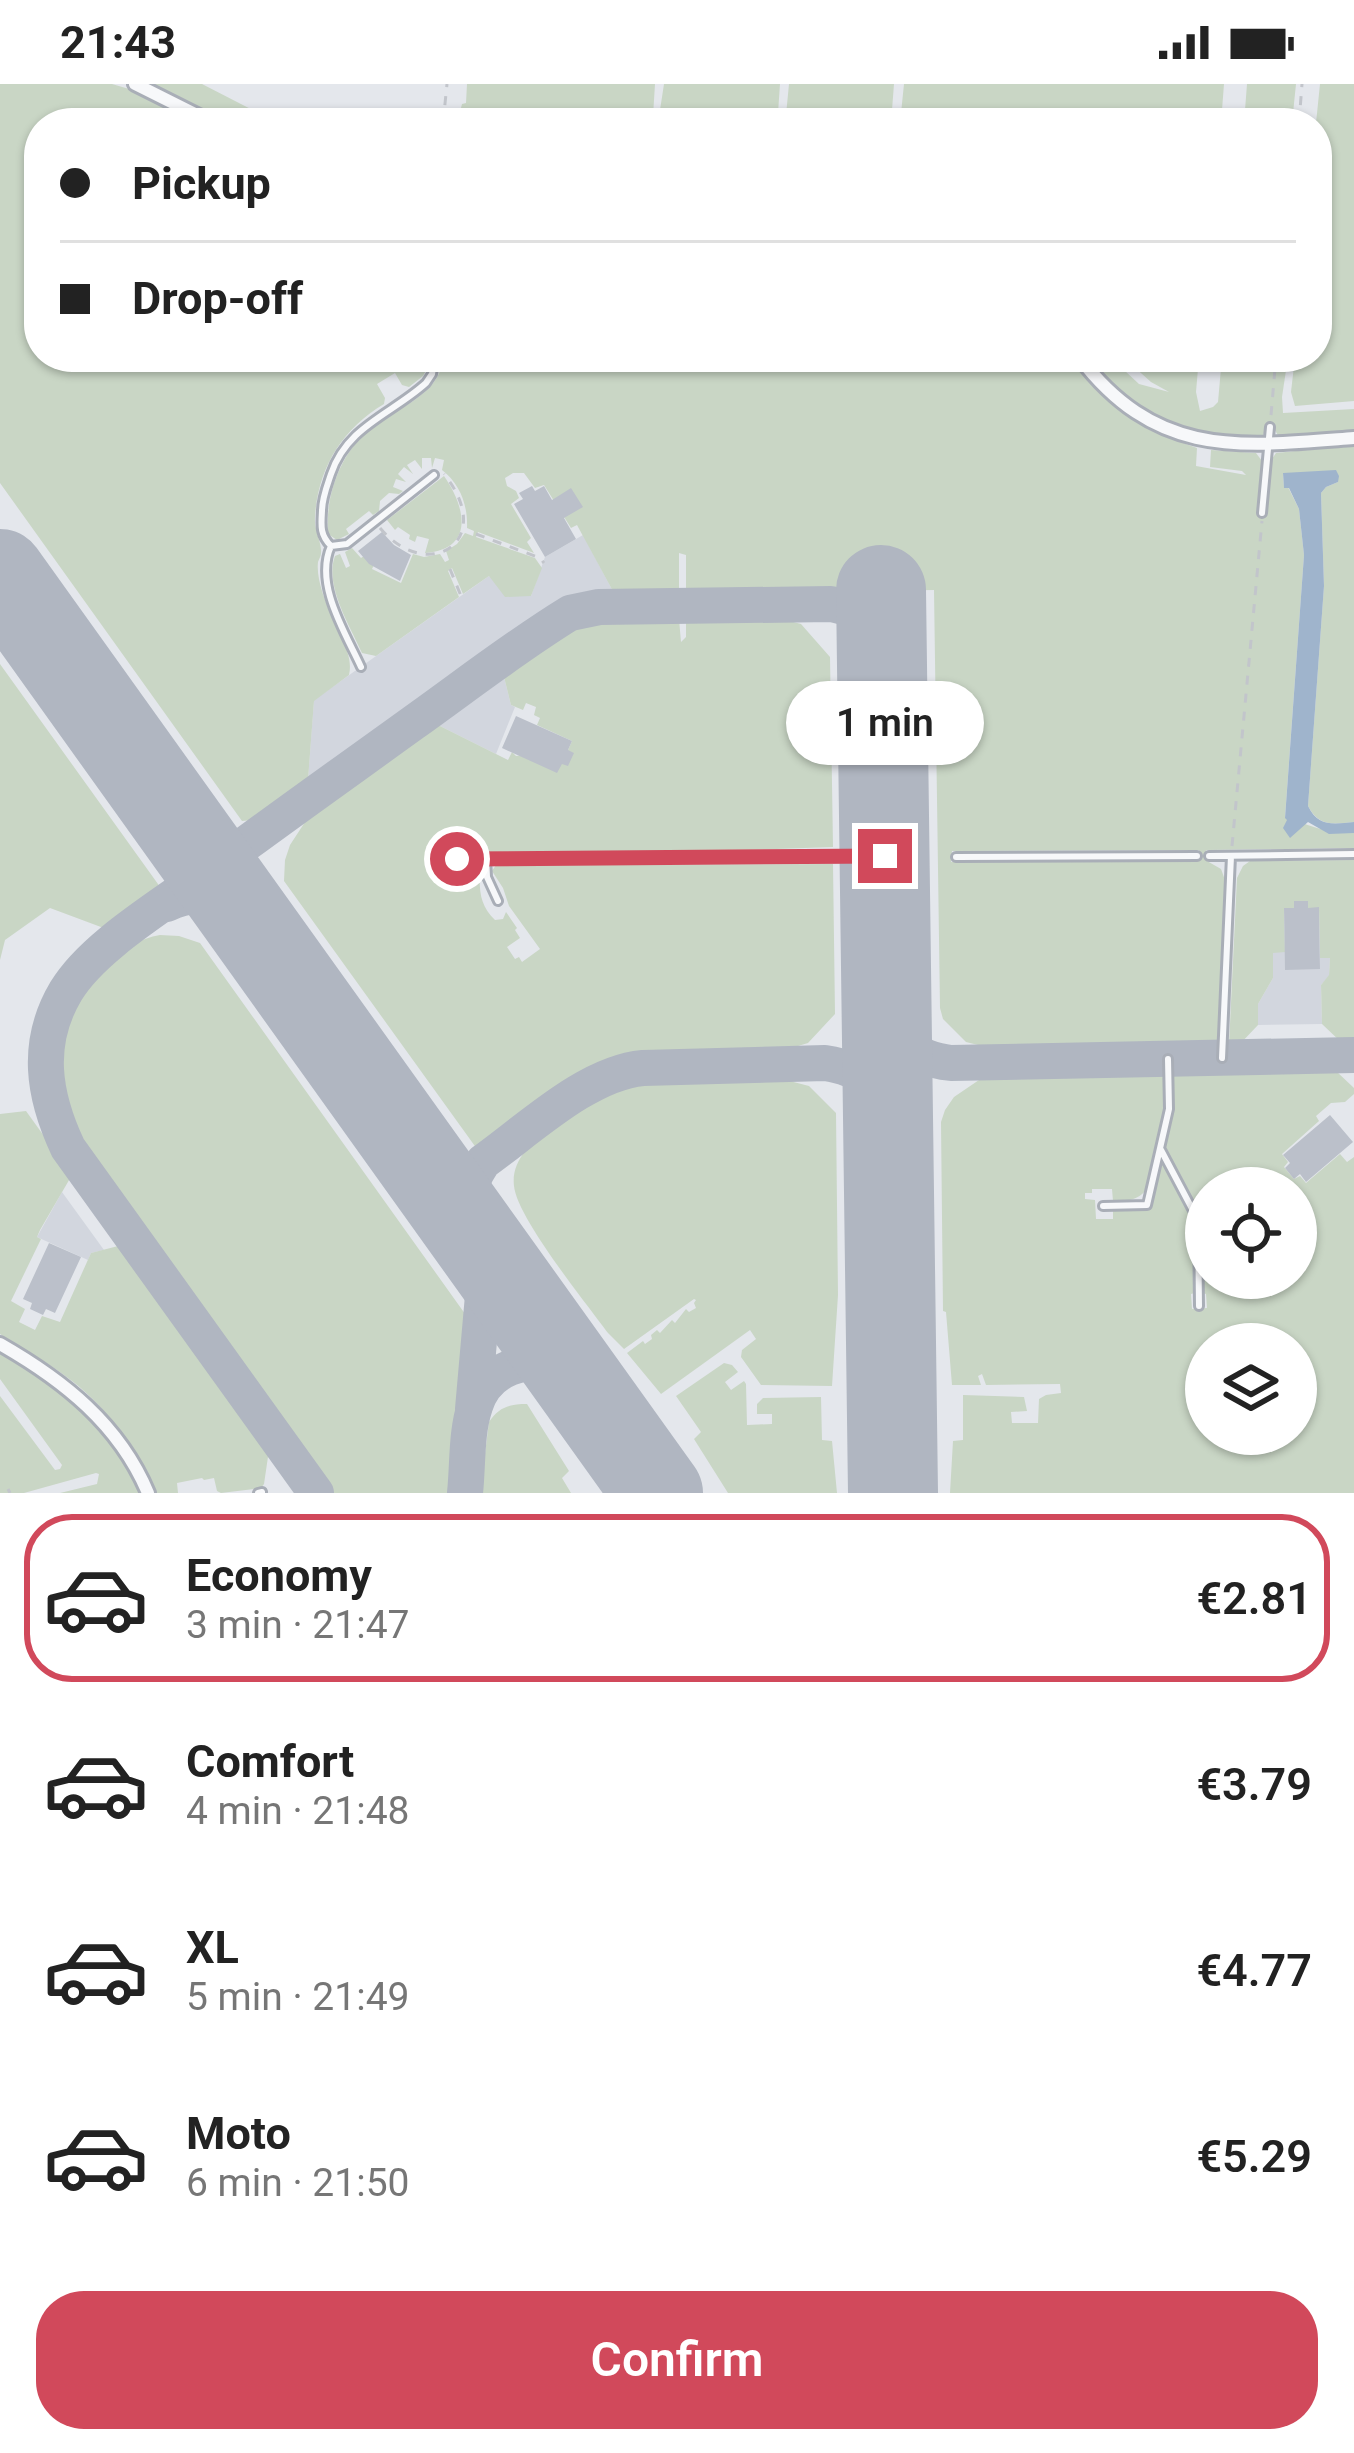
<!DOCTYPE html>
<html lang="en">
<head>
<meta charset="utf-8">
<style>
	:root { --surface:#fff; --page:#f2f2f2; --text:#222; --muted:#767676; --line:#e0e0e0; --accent:#d1495b }
	body { margin:0; font-family:Roboto,sans-serif; background:var(--page); color:var(--text); height:100vh; display:flex; flex-direction:column; font-size:45px; white-space:nowrap }
	* { box-sizing:border-box; margin:0 }
	p { font-size:39px; color:var(--muted) }
	.icon { flex:none; width:66px; height:66px; fill:none; stroke:currentColor; stroke-width:2; stroke-linecap:round; stroke-linejoin:round }
	.map { position:relative; height:1409px; overflow:hidden }
	.sheet { display:flex; flex-direction:column; background:var(--surface); flex:1 }
	.sheet>* { flex:none }
	.banner { position:absolute; left:24px; top:24px; width:1308px; height:264px; border-radius:48px; box-shadow:0 3px 9px #0004; display:grid; align-content:center; height:264px; padding:0 36px; background:var(--surface) }
	.tools { position:absolute; left:1185px; top:1083px; display:grid; gap:24px }
	.tools a { display:grid; place-items:center; width:132px; height:132px; border-radius:50%; background:var(--surface); box-shadow:0 3px 9px #0004; font-size:60px }
	.end { position:absolute; width:54px; height:54px; margin:-27px; border:15px solid #d1495b; background:#fff; box-shadow:0 0 0 6px #fff }
	.from { border-radius:50% }
	.bubble { position:absolute; height:84px; border-radius:42px; background:var(--surface); box-shadow:0 3px 9px #0004; font-size:39px; font-weight:600; line-height:84px; text-align:center }
	.banner b { display:flex; align-items:center; gap:42px; height:114px; font-size:45px }
	.banner b+b { border-top:3px solid var(--line) }
	.banner i { width:30px; height:30px; background:var(--text) }
	ul { padding:21px 0 0; list-style:none }
	li { display:flex; align-items:center; gap:36px; height:168px; margin:0 24px 18px; padding:0 12px; border:6px solid transparent; border-radius:48px }
	li div { flex:1 }
	li b { display:block; font-size:45px }
	li em { font-style:normal; font-weight:600 }
	li.current { border-color:var(--accent) }
	li>.icon { width:108px; height:108px; stroke-width:1.5 }
	.button { display:flex; gap:24px; margin-top:auto; padding:24px 36px }
	.button a { flex:1; height:138px; border-radius:48px; background:var(--accent); color:#fff; font-size:48px; font-weight:600; line-height:138px; text-align:center }
	.status { display:flex; justify-content:space-between; align-items:center; height:84px; padding:0 60px; background:var(--surface); direction:ltr }
	.status svg { height:33px; fill:currentColor }
	.map>svg:first-child { display:block }
	.built { fill:#d2d6de }
	.green { fill:#c9d6c5; fill-rule:evenodd }
	.water { fill:#9fb4cc }
	.lines { fill:none; stroke-linecap:round; stroke-linejoin:round }
	.taxiway { stroke:#b0b6c1; stroke-width:36 }
	.runway { stroke:#b0b6c1; stroke-width:90 }
	.building { fill:#bbc0ca }
	.lane-casing { stroke:#a9aeb7; stroke-width:12 }
	.street-casing { stroke:#a9aeb7; stroke-width:18 }
	.path { stroke:#c2c5cb; stroke-width:3; stroke-dasharray:9 9; stroke-linecap:butt }
	.lane { stroke:#f7f8fa; stroke-width:6 }
	.street { stroke:#f7f8fa; stroke-width:12 }
	.route { stroke:#d1495b; stroke-width:15 }
</style>
</head>
<body>
<div class="status"><b>21:43</b><svg viewBox="0 0 49 12"><path d="M0 12V9h3v3zM5 12V6h3v6zM10 12V3h3v9zM15 12V0h3v12zM26 1h20v11H26zM47 4h2v5h-2z"/></svg></div>
<div class="map">
<svg width="1354" height="1409" viewBox="0 0 1354 1409">
	<rect width="100%" height="100%" fill="#e4e7ec"/>
	<!-- built -->
	<path class="built" d="M583 451 615 511 567 514 553 521 308 696 314 616 489 492 531 512 545 473Z
		M504 593 511 621 515 623 496 670 438 641Z
		M1273 868H1285L1320 885V874H1330L1329 892 1321 901 1322 940 1258 941V920L1273 894Z
		M62 1108 104 1166 91 1169 88 1176 37 1153Z"/>
	<!-- green -->
	<path class="green" d="M0 0H112L136 7 199 39H39V273H428V278H403V283H428L423 292 409 303 402 301 395 289 377 300 385 314 384 320C342 345 318 384 315 433 314 447 322 458 321 469 321 472 319 475 318 478 316 495 325 516 331 531 338 552 354 569 349 591L314 617 308 696 253 736 242 737 0 399Z
		M152 0H202L278 39H229Z
		M467 0H655L653 32 655 39H464L463 29 460 28 462 20 466 19Z
		M664 0H780L778 29 786 31 789 0H894L891 39H658Z
		M904 0H1224L1221 39H900Z
		M1247 0H1296L1292 39H1244Z
		M1320 0H1354V317L1295 322 1291 308 1295 273H1317L1316 39Z
		M444 273H1071C1104 318 1145 346 1197 364L1196 382 1246 391 1242 387 1210 383 1211 366 1256 369 1262 377 1258 430H1267L1272 375 1276 369 1354 361V738C1333 740 1319 743 1308 722L1324 502 1321 409 1326 403 1338 398 1283 390 1284 403H1288L1299 425 1304 471 1285 733C1309 741 1328 750 1354 749V764L1206 766 1207 777 1221 785 1225 796 1218 954 1214 961 998 966 966 958 943 935 940 924 934 506 686 510V471L679 469V510L615 511 577 441 571 444 544 401 535 404 524 389H513L505 394 507 402 516 407 519 414 511 420 531 454 527 458 534 469 478 448 476 453 535 474 542 484 531 512 505 513 489 492 463 510 452 484 448 487 459 513 376 572 362 569C350 542 324 501 335 472L340 470 346 484 350 482 345 468 352 464 361 474 368 469 376 477 372 485 401 499 413 470 424 473 440 470 445 478 449 476 446 467 457 460 465 449 473 452 474 447 467 444C468 421 460 400 442 386L444 376 435 374 432 384 431 374H422V385L415 376 407 381 413 390 404 383 398 390 406 398 396 395 393 403 403 407 399 410 389 409 380 417 379 427 373 431 369 427 346 445 349 450 337 456 328 450C325 414 339 373 366 348 394 323 438 315 444 273ZM1199 766V777L951 778 952 767Z
		M1088 273H1110L1139 300 1169 308 1151 298 1123 273H1199L1196 308 1200 327 1213 323 1218 318 1222 273H1288L1282 313 1283 329 1354 325V347L1279 353 1273 343H1267L1262 353C1184 353 1138 334 1088 273Z
		M444 392C465 422 476 465 425 469L429 455 417 452 415 458 409 455 410 451 398 443 395 446 387 436Z
		M778 534 801 540 830 573 833 763 663 769 456 770V780L473 781 480 787C479 807 480 822 495 836L503 835 506 828 517 844 515 846 520 854 507 863 515 875 519 873 522 878 540 865 509 822 503 804 492 787 496 781 833 780 835 930 808 959 778 968 632 973 602 980 477 1065 284 797 285 776 290 761 307 735 438 641 508 676 512 668 516 672 568 666 572 657 537 641 540 634 534 631 536 623 526 619 523 626 511 621 504 593 574 544 594 536 679 535 681 558 686 553V535Z
		M0 580 163 807 109 846 50 824 5 856 0 876Z
		M1354 776V959H1342L1322 940 1321 901 1329 891 1330 874H1320L1319 824H1308L1307 817H1295L1294 824 1284 825 1285 868 1273 869V894L1258 920V941L1239 961H1229L1237 794 1243 782 1250 777Z
		M160 851 179 852 200 859 468 1234 464 1250 449 1409H330L75 1050C44 991 57 919 110 877 125 865 140 854 160 851Z
		M1160 987C1177 1019 1155 1071 1147 1105 1137 1117 1128 1117 1113 1117L1112 1105H1092V1109H1085V1115L1095 1116 1096 1135H1113V1126L1150 1125 1162 1076 1194 1138 1195 1209 1191 1210 1192 1225 1207 1224 1206 1210 1203 1209V1191H1206V1194H1296V1104H1206V1153H1202L1200 1132 1165 1063 1174 1023 1172 994 1176 987H1336L1354 1004V1010L1345 1018 1331 1019 1316 1032 1319 1037 1282 1070 1288 1078 1284 1083 1294 1095 1300 1092 1306 1099 1340 1070 1347 1078 1354 1073V1409H950L953 1357 963 1356V1311L1024 1313 1027 1327 1011 1328 1012 1339H1038L1039 1315 1046 1311 1061 1309 1060 1300 986 1301 982 1290 978 1292 981 1301H952L946 1228 943 1227 941 1038 945 1026 954 1013 979 996 1005 991ZM1206 1260H1296V1350H1206Z
		M778 994 809 1002 836 1029 838 1211 832 1302 761 1301 741 1273 742 1266 756 1255 750 1246 661 1310 627 1269 643 1257 645 1260 652 1255 651 1251 657 1246 660 1249 672 1236 675 1239 686 1225 689 1228 696 1224 694 1219 696 1216 694 1215 624 1265 608 1249C586 1219 517 1134 514 1102 511 1077 531 1058 551 1044 570 1030 590 1012 612 1004 650 989 735 994 778 994Z
		M26 1027 72 1091 40 1146 37 1153 41 1155 11 1217 25 1225 19 1238 35 1246 42 1232 60 1238 91 1169 122 1161 269 1366 264 1400 261 1404 221 1409 217 1407 214 1394 204 1396 202 1394 177 1399 178 1409H156C135 1367 110 1326 72 1297 49 1279 24 1266 0 1250V1030Z
		M0 1267C58 1302 114 1344 141 1409H60L97 1400 99 1390 96 1389 24 1409H0V1312L55 1386 60 1385 62 1381 0 1295Z
		M724 1279 732 1281 738 1288 725 1298 731 1306 744 1297 746 1300 747 1341 772 1340V1330H757V1320L763 1314 821 1313 822 1356 832 1357 837 1409H728L694 1355 701 1348 676 1312Z
		M527 1320 569 1387 562 1394 571 1409H480L489 1338C499 1323 509 1320 527 1320Z"/>
	<!-- water -->
	<path class="water" d="M1336 386 1339 392 1338 398 1326 403 1321 409 1324 502 1308 722C1318 743 1333 740 1354 738V749L1329 750 1308 738 1290 754 1283 744 1287 736 1285 734 1304 471 1299 425 1289 404H1284L1283 389Z"/>
	<g class="lines">
		<!-- taxiway -->
		<path class="taxiway" d="M167 820C197 805 220 813 246 833
			M887 916C898 955 909 974 951 979L1354 971
			M473 1325 485 1189C482 1141 449 1129 483 1078 528 1046 587 989 643 984L825 979C865 985 881 1003 888 1042
			M316 1409 68 1064C43 1011 35 959 66 907 92 864 157 825 198 795 269 742 341 691 413 639 465 602 516 562 570 529L599 523 831 520C864 527 877 533 882 568
			M465 1409C468 1381 466 1348 475 1322 486 1286 528 1268 561 1287 569 1291 577 1299 584 1305"/>
		<!-- runway -->
		<path class="runway" d="M0 490 658 1409
			M881 506 893 1409"/>
	</g>
	<!-- building -->
	<path class="building" d="M532 402 535 407 544 402 552 416 571 404 583 423 564 434 576 455 545 473 514 420 523 415 519 409Z
		M382 448 394 461 411 471 400 497 369 480 358 467Z
		M516 632 572 657 568 666 574 669 568 682 562 680 557 689 502 664Z
		M1294 817H1308V824L1319 823 1320 885 1285 886 1284 824H1294Z
		M1330 1031 1353 1058 1306 1098 1300 1090 1294 1095 1285 1084 1290 1079 1283 1071Z
		M49 1159 81 1173 55 1229 46 1225 43 1231 30 1225 32 1219 23 1215Z"/>
	<g class="lines">
		<defs>
			<path id="lane" d="M434 391 347 460 331 462C320 451 321 442 322 427 322 414 327 402 331 390 347 342 392 330 426 299L432 290 435 273
				M1262 429 1270 343
				M331 462C314 500 345 548 361 583
				M1209 772 1354 770
				M956 773 1197 772
				M486 774 487 793 498 817
				M457 775 885 773
				M1222 974 1231 772
				M1161 1066 1198 1136 1199 1222
				M1103 1122 1147 1121 1169 1025 1168 975
				M258 1409 262 1408"/>
			<path id="street" d="M135 0 213 39
				M1079 273C1157 375 1239 363 1354 354
				M0 1260C63 1296 119 1340 148 1409"/>
		</defs>
		<!-- lane casing -->
		<use href="#lane" class="lane-casing"/>
		<!-- street casing -->
		<use href="#street" class="street-casing"/>
		<!-- path -->
		<path class="path" d="M424 35 460 38
			M443 39 447 0
			M1299 39 1302 0
			M1317 63H1318
			M1271 331 1276 273
			M380 444C428 501 498 457 444 390
			M476 450 540 474 544 479
			M450 485 461 512
			M1232 762 1262 437
			M8 1405 10 1409"/>
		<!-- lane -->
		<use href="#lane" class="lane"/>
		<!-- street -->
		<use href="#street" class="street"/>
	</g>
	<g class="lines">
		<!-- route -->
		<path class="route" d="M457 775 885 772"/>
	</g>
</svg>
<div class="tools">
<a><svg class="icon" aria-label="locate" viewBox="0 0 24 24"><circle cx="12" cy="12" r="6"/><path d="M12 2v4M12 18v4M2 12h4M18 12h4"/></svg></a>
<a><svg class="icon" aria-label="layers" viewBox="0 0 24 24"><path d="M12 4l9 5-9 5-9-5zM3 14l9 5 9-5"/></svg></a>
</div>
<i class="end from" style="left:457px;top:775px"></i>
<i class="end" style="left:885px;top:772px"></i>
<div class="bubble" style="left:786px;top:597px;width:198px">1 min</div>
<div class="banner">
<b><i class="from"></i>Pickup</b>
<b><i></i>Drop-off</b>
</div>
</div>
<section class="sheet">
<ul>
<li class="current"><svg class="icon" aria-label="car" viewBox="0 0 24 24"><path d="M5 17H2v-5l4-1 3-4h7l3 4 3 1v5h-3M9 17h6M6 11h13"/><circle cx="7" cy="17" r="2"/><circle cx="17" cy="17" r="2"/></svg><div><b>Economy</b><p>3 min · 21:47</p></div><em>€2.81</em></li>
<li><svg class="icon" aria-label="car" viewBox="0 0 24 24"><path d="M5 17H2v-5l4-1 3-4h7l3 4 3 1v5h-3M9 17h6M6 11h13"/><circle cx="7" cy="17" r="2"/><circle cx="17" cy="17" r="2"/></svg><div><b>Comfort</b><p>4 min · 21:48</p></div><em>€3.79</em></li>
<li><svg class="icon" aria-label="car" viewBox="0 0 24 24"><path d="M5 17H2v-5l4-1 3-4h7l3 4 3 1v5h-3M9 17h6M6 11h13"/><circle cx="7" cy="17" r="2"/><circle cx="17" cy="17" r="2"/></svg><div><b>XL</b><p>5 min · 21:49</p></div><em>€4.77</em></li>
<li><svg class="icon" aria-label="car" viewBox="0 0 24 24"><path d="M5 17H2v-5l4-1 3-4h7l3 4 3 1v5h-3M9 17h6M6 11h13"/><circle cx="7" cy="17" r="2"/><circle cx="17" cy="17" r="2"/></svg><div><b>Moto</b><p>6 min · 21:50</p></div><em>€5.29</em></li>
</ul>
<div class="button"><a>Confirm</a></div>
</section>
</body>
</html>
